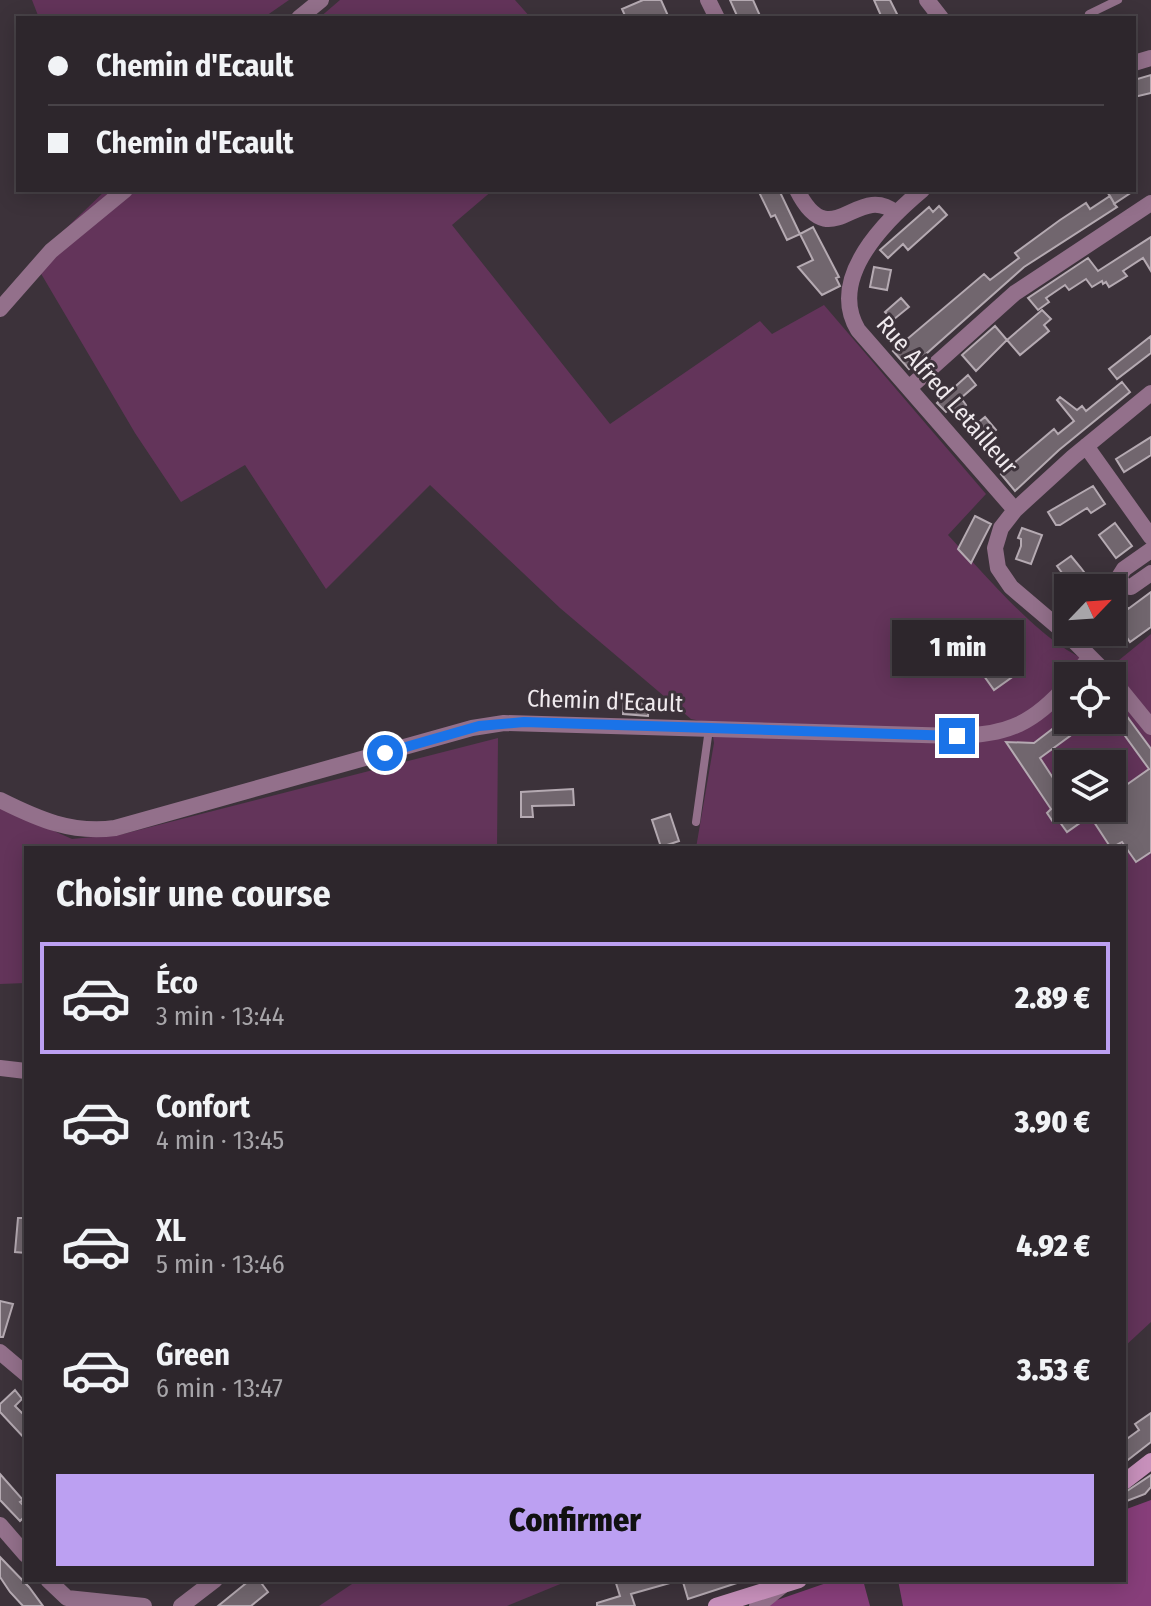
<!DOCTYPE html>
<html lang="fr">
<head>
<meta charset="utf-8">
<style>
	:root { --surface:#2d262c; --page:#352e34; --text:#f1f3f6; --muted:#a7a5a9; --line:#484348; --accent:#bca0f2 }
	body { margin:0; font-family:"Fira Sans Condensed",sans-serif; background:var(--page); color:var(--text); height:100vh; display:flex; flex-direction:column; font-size:30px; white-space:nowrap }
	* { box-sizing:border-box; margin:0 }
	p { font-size:26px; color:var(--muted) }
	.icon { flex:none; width:44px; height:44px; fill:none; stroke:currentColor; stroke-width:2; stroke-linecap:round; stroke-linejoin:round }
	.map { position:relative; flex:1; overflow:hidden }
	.drawer { position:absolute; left:24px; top:846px; width:1102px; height:736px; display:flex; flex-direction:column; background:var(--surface); border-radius:0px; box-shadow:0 4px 20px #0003,0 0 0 2px var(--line) }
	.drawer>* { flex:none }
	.guide { position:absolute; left:16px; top:16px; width:1120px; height:176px; border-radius:0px; box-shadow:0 4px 20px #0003,0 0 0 2px var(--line); display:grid; align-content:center; height:176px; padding:0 32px; background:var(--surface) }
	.needle { width:52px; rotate:65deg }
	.buttons { position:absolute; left:1054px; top:574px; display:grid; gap:16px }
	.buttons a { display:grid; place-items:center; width:72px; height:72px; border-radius:0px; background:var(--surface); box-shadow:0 4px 20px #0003,0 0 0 2px var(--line); font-size:40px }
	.end { position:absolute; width:36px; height:36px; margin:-18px; border:10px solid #1a73e8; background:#fff; box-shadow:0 0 0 4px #fff }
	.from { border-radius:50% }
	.bubble { position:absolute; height:56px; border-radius:0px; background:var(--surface); box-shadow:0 4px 20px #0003,0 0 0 2px var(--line); font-size:26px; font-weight:800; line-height:56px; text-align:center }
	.guide b { display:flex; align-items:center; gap:28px; height:76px; font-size:30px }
	.guide b+b { border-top:2px solid var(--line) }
	.guide i { width:20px; height:20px; background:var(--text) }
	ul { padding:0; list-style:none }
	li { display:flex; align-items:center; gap:24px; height:112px; margin:0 16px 12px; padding:0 16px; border:4px solid transparent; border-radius:0px }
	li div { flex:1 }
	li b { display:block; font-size:30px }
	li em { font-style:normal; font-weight:800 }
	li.on { border-color:var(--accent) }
	li>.icon { width:72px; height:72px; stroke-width:1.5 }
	h2 { padding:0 32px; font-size:36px; line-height:96px }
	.cta { display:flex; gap:16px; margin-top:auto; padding:16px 32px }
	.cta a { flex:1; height:92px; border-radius:0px; background:var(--accent); color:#111; font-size:32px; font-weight:800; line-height:92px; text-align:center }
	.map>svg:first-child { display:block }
	.green { fill:#63345a; fill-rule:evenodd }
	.forest { fill:#873e7a }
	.building { fill:#71666e; stroke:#b5aab2; stroke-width:2 }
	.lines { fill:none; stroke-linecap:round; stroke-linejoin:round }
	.lane { stroke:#93708b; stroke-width:8 }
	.street { stroke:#93708b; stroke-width:16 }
	.secondary { stroke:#c790bb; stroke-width:16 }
	.route { stroke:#1a73e8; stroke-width:10 }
	.labels { text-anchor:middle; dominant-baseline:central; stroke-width:6; stroke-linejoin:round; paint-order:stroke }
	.street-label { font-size:24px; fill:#f0eaee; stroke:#3c323a }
</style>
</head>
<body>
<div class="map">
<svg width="1151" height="1606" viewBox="0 0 1151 1606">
	<rect width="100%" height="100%" fill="#3c323a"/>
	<!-- green -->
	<path class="green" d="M32 0H289L263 18H39Z
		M340 0H515L531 18H319Z
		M106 190H493L452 225 610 424 760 321 772 334 824 305 986 494 948 535C980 569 1045 647 1088 660 1096 663 1105 663 1113 665L1151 634V1322L1124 1347V848H696L714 743 711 723 691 719 560 608 430 485 326 589 245 465 181 502 135 433 33 260ZM1068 676H1112V720H1068ZM1068 764H1112V808H1068Z
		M498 738 497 848H26V983L0 984V807L72 839 123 834Z
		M358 1580H570L507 1606H319Z"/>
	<!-- forest -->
	<path class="forest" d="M1151 1500V1606H903L898 1580H1124V1510Z
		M835 1580H863L870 1606H760Z"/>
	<!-- building -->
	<path class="building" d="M643 0H661L669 18H626L622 9Z
		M730 0H753L761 18H738Z
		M874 0H890L899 18H882Z
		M1151 75V93L1134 97V80Z
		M758 190H779L800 234 813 227 839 277 836 278 840 286 822 295 798 267 813 260 800 234 787 240 775 215 771 217Z
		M1106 190H1135L1114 204 1117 207 1024 267 909 369 893 351 984 274 990 280 1019 258 1015 253 1060 220 1086 203 1090 209 1110 196 1114 203Z
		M939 206 947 215 908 250 903 244 888 258 880 250 929 207 933 212Z
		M1151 237V271L1143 258 1123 271 1127 276 1109 287 1106 282 1103 284 1102 281 1092 287 1086 279 1069 290 1065 285 1046 298 1049 302 1038 310 1028 298 1088 258 1098 271Z
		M874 267 891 270 887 290 870 287Z
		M901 298 909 307 893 320 885 312Z
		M1042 310 1051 319 1044 325 1049 331 1020 355 1007 340Z
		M995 326 1007 340 976 371 962 355Z
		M1151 336V353L1117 379 1109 369Z
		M968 375 976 385 961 398 966 405 956 414 951 408 946 412 937 403Z
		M1122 382 1130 392 1059 450 1015 491 1001 474 1054 429 1058 434 1074 421 1057 400 1060 397 1077 410 1082 406 1086 411Z
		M985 417 996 430 980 445 968 431Z
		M1151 437V455L1124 472 1116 459Z
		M1093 486 1105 504 1091 513 1087 508 1060 525H1056L1048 512Z
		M975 516 991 524 971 563 958 549Z
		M1115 523 1132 546 1116 558 1099 535Z
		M1022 528 1042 535 1031 564 1016 559 1021 546V539L1018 538Z
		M1071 556 1081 568 1096 588H1073L1057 566Z
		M1151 592V627L1130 642 1114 619V614L1126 605 1128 609Z
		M1008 659 1018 673 994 690 984 676Z
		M1112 696 1151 749V852L1136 862 1122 842 1111 848 1090 816 1067 832 1059 821 1053 822 1047 813 1051 809 1006 742 1034 743 1064 720H1084L1067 732 1070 736 1040 758 1068 801V808H1112V795L1149 769 1112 718Z
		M624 698 649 699 648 716 623 714Z
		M573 789 574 805 532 806 533 817H521V792Z
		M670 814 679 841 661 847 652 820Z
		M18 1218H26V1253L15 1252Z
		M0 1301 13 1304 3 1337H0Z
		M15 1390 22 1399 15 1406 26 1417V1440L0 1412V1404Z
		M1151 1413V1442L1124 1463V1441L1139 1430 1135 1424Z
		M0 1474 23 1500 20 1502 26 1508V1515L20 1521 0 1500Z
		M1151 1475V1487L1145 1494 1124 1502V1493Z
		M0 1557 29 1587 43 1606H23L10 1592 0 1577Z
		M250 1580H259L268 1592 251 1606H218Z
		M615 1580H670V1583L631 1594 635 1606H597V1603L620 1596Z
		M690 1580H740V1582L688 1599 683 1582Z"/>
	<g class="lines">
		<!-- lane -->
		<path class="lane" d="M1089 14 1118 0
			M696 822 709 729"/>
		<!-- street -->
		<path class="street" d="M708 0 717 18
			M927 0 941 18
			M299 18 321 0
			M1134 63 1151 58
			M797 190C831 258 857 181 896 213
			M922 190C885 221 827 278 858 330L1015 510
			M0 309 51 251 125 190
			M909 388 1015 293 1151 203
			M1086 446 1151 537
			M1151 550 1124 569 1119 577 1124 586 1131 587 1151 573
			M1075 676 1090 657
			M1109 676 1071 638 1011 587 998 568 995 548 1001 528 1015 510 1073 457 1151 393
			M1112 679 1151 727
			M0 800C38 819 72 834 115 828L472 728 504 723 957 736C1008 735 1034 723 1068 684
			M0 1068 26 1071
			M0 1352 26 1374
			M0 1525 26 1555
			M48 1580 67 1598 144 1606
			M181 1606 215 1580
			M757 1606 782 1586"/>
		<!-- secondary -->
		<path class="secondary" d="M1124 1482 1151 1461
			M716 1606 799 1580"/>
	</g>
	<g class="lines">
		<!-- route -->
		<path class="route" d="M385 753 479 726 524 722 957 736"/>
	</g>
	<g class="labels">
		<!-- street labels -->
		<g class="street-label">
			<text transform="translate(947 395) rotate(49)">Rue Alfred Letailleur</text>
			<text transform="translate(605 701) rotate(2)">Chemin d'Ecault</text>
		</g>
	</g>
</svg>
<div class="buttons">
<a><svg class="needle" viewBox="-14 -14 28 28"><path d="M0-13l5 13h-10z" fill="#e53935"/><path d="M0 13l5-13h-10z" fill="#a7a5a9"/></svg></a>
<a><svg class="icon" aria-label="locate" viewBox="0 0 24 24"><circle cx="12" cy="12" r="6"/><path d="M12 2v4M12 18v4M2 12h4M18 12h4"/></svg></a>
<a><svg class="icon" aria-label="layers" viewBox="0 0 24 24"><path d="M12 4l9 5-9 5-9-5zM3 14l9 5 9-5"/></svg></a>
</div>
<i class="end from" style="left:385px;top:753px"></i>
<i class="end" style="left:957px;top:736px"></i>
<div class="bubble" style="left:892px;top:620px;width:132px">1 min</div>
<div class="guide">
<b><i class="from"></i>Chemin d'Ecault</b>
<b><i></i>Chemin d'Ecault</b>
</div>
<section class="drawer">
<h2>Choisir une course</h2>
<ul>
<li class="on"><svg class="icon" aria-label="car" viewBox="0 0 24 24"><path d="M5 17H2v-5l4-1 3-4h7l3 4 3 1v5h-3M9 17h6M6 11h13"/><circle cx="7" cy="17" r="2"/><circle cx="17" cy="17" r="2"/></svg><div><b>Éco</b><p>3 min · 13:44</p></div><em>2.89 €</em></li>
<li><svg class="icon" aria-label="car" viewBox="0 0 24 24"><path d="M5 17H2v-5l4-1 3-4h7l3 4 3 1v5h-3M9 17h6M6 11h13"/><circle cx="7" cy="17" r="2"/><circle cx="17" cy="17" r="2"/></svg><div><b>Confort</b><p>4 min · 13:45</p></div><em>3.90 €</em></li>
<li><svg class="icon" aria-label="car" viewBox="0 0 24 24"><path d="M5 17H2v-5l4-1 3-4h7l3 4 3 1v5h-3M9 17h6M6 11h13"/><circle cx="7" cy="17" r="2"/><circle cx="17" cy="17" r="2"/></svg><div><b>XL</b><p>5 min · 13:46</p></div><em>4.92 €</em></li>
<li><svg class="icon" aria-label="car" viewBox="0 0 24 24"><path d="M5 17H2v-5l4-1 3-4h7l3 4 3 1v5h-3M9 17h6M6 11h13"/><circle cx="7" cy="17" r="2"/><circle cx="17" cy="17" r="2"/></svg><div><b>Green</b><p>6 min · 13:47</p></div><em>3.53 €</em></li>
</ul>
<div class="cta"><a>Confirmer</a></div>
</section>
</div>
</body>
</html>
